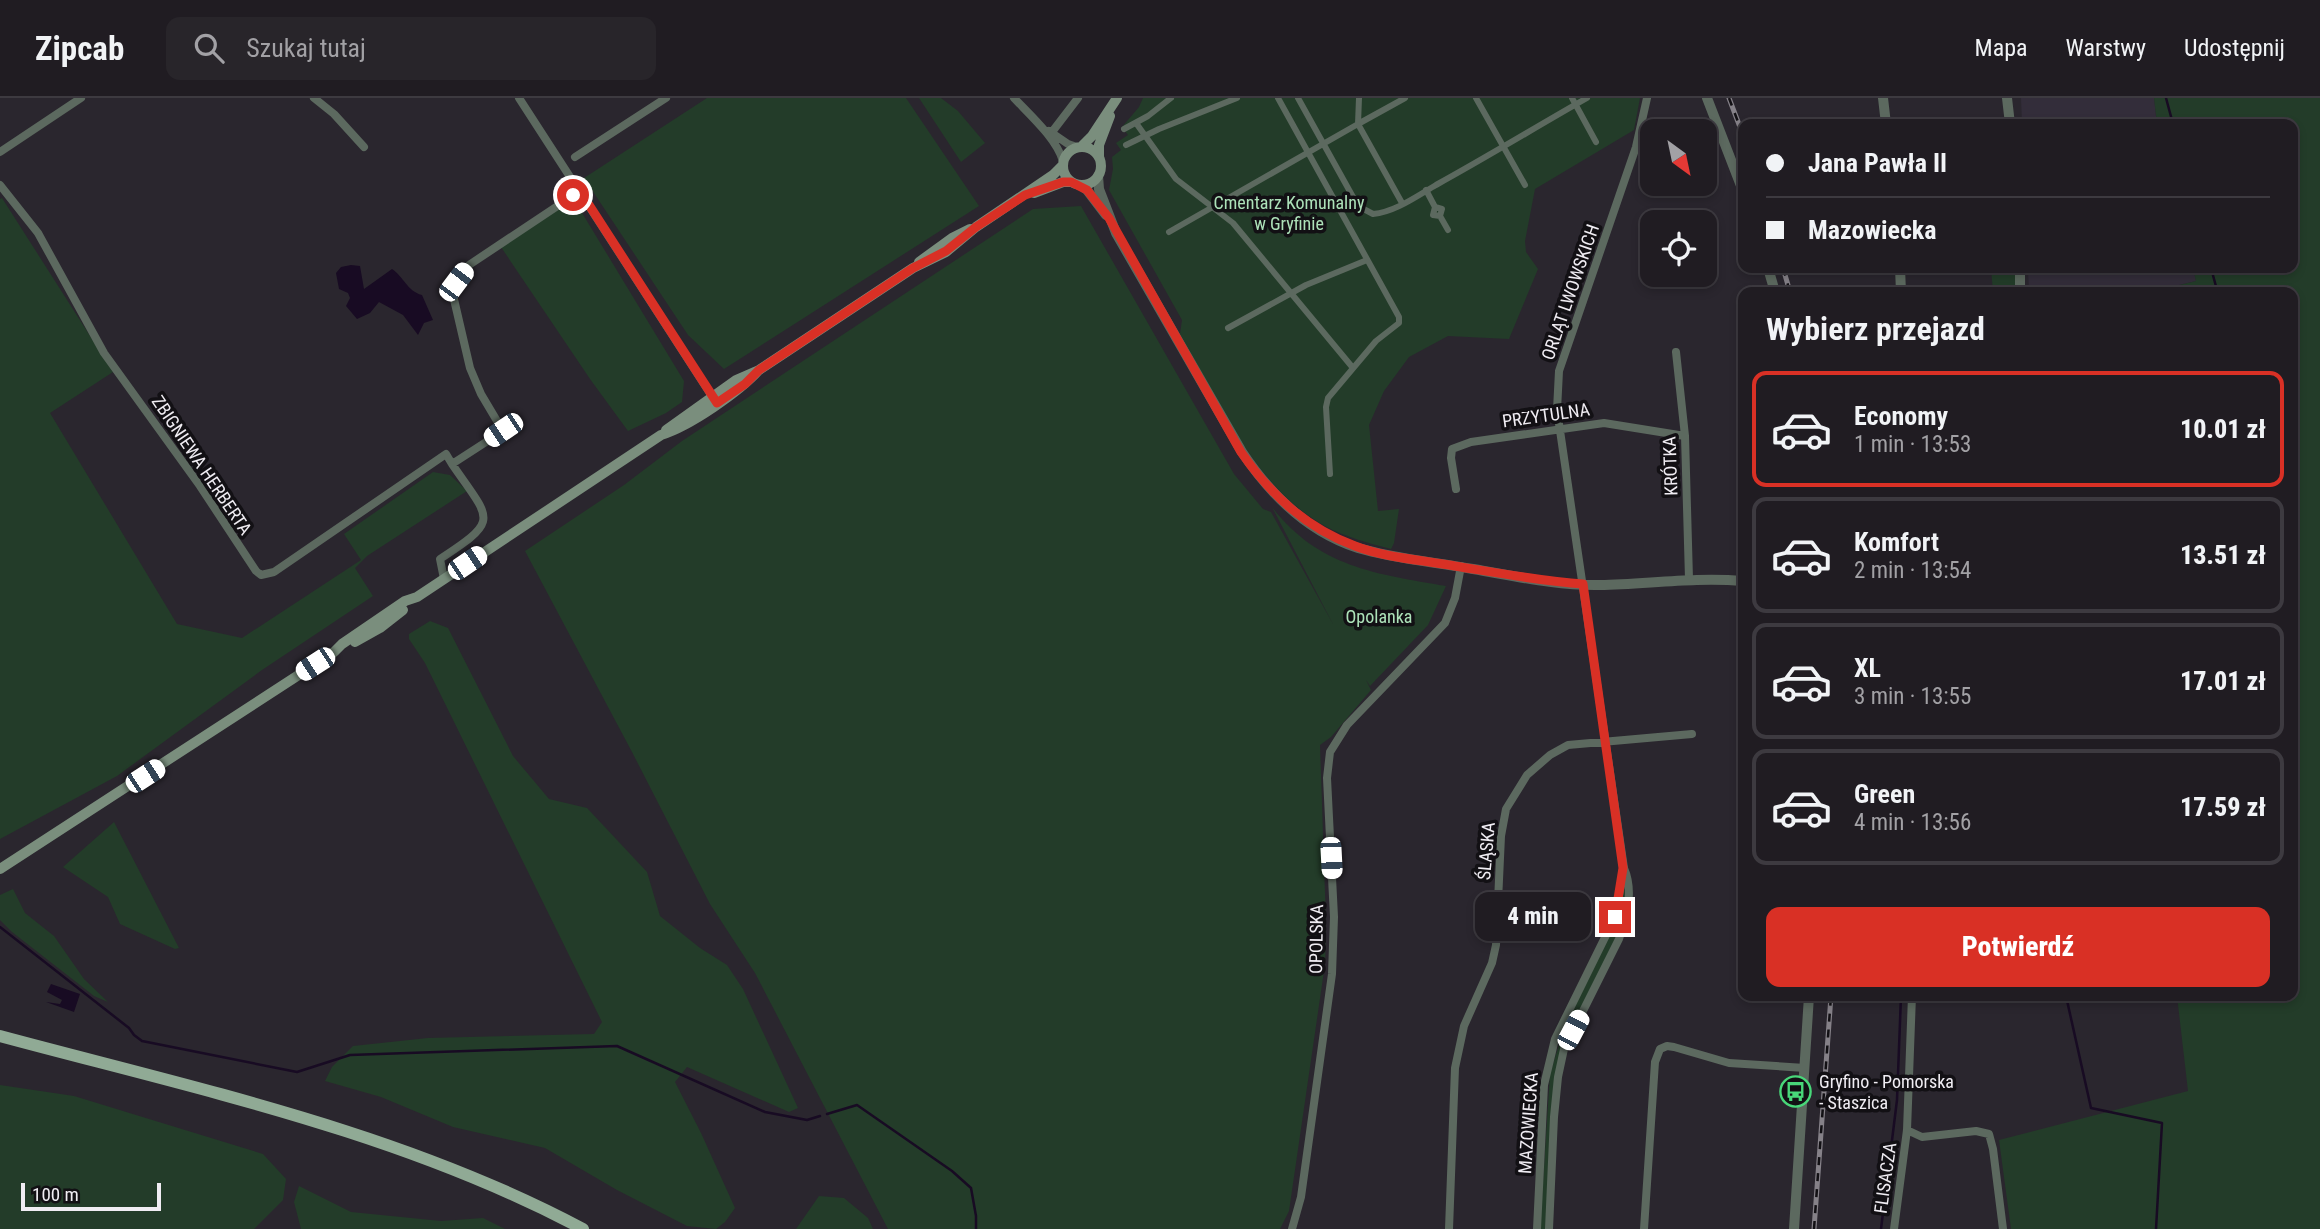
<!DOCTYPE html>
<html lang="pl">
<head>
<meta charset="utf-8">
<style>
	:root { --surface:#201c22; --page:#28252a; --text:#f1f3f6; --muted:#a2a1a5; --line:#3d3a40; --accent:#d93025 }
	body { margin:0; font-family:"Roboto Condensed",sans-serif; background:var(--page); color:var(--text); height:100vh; display:flex; flex-direction:column; font-size:26px; white-space:nowrap }
	* { box-sizing:border-box; margin:0 }
	p { font-size:23px; color:var(--muted) }
	.icon { flex:none; width:38px; height:38px; fill:none; stroke:currentColor; stroke-width:2; stroke-linecap:round; stroke-linejoin:round }
	.map { position:relative; flex:1; overflow:hidden }
	.drawer { position:absolute; left:1738px; top:189px; width:560px; height:714px; display:flex; flex-direction:column; background:var(--surface); border-radius:14px; box-shadow:0 4px 10px #0003,0 0 0 2px var(--line) }
	.drawer>* { flex:none }
	.hud { position:absolute; left:1738px; top:21px; width:560px; height:154px; border-radius:14px; box-shadow:0 4px 10px #0003,0 0 0 2px var(--line); display:grid; align-content:center; height:154px; padding:0 28px; background:var(--surface) }
	.needle { width:46px; rotate:147deg }
	.controls { position:absolute; left:1640px; top:21px; display:grid; gap:14px }
	.controls a { display:grid; place-items:center; width:77px; height:77px; border-radius:14px; background:var(--surface); box-shadow:0 4px 10px #0003,0 0 0 2px var(--line); font-size:35px }
	.scale { position:absolute; left:21px; bottom:18px; width:140px; box-sizing:border-box; padding-left:7px; border:4px solid #f0edf3; border-top:0; font-size:19px; line-height:24px; white-space:nowrap; color:#f0edf3; -webkit-text-stroke:5px #121014; paint-order:stroke }
	.end { position:absolute; width:32px; height:32px; margin:-16px; border:9px solid #d93025; background:#fff; box-shadow:0 0 0 4px #fff }
	.from { border-radius:50% }
	.bubble { position:absolute; height:49px; border-radius:14px; background:var(--surface); box-shadow:0 4px 10px #0003,0 0 0 2px var(--line); font-size:23px; font-weight:800; line-height:49px; text-align:center }
	.car { position:absolute; width:21px; height:42px; margin:-21px -10px; border-radius:9px; box-shadow:0 0 5px 2px #0007; background:linear-gradient(#fff 24%,#345 0 40%,#fff 0 76%,#345 0 86%,#fff 0) }
	.hud b { display:flex; align-items:center; gap:24px; height:66px; font-size:26px }
	.hud b+b { border-top:2px solid var(--line) }
	.hud i { width:18px; height:18px; background:var(--text) }
	ul { padding:0; list-style:none }
	li { display:flex; align-items:center; gap:21px; height:116px; margin:0 14px 10px; padding:0 14px; border:4px solid var(--line); border-radius:14px }
	li div { flex:1 }
	li b { display:block; font-size:26px }
	li em { font-style:normal; font-weight:800 }
	li.current { border-color:var(--accent) }
	li>.icon { width:63px; height:63px; stroke-width:1.5 }
	h2 { padding:0 28px; font-size:32px; line-height:84px }
	.cta { display:flex; gap:14px; margin-top:auto; padding:14px 28px }
	.cta a { flex:1; height:80px; border-radius:14px; background:var(--accent); color:#fff; font-size:28px; font-weight:800; line-height:80px; text-align:center }
	header { display:flex; align-items:center; gap:42px; box-sizing:border-box; height:98px; padding:0 35px; background:var(--surface); border-bottom:2px solid var(--line) }
	header strong { font-size:33px }
	nav { display:flex; gap:38px; margin-inline-start:auto; font-size:24px }
	.search { width:490px; height:63px; background:var(--page); display:flex; align-items:center; gap:18px; box-sizing:border-box; padding:0 24px; border-radius:14px; color:var(--muted); font-size:26px }
	.map>svg:first-child { display:block }
	.built { fill:#332d3a }
	.green { fill:#233c29 }
	.water { fill:#180b23 }
	.lines { fill:none; stroke-linecap:round; stroke-linejoin:round }
	.stream { stroke:#180b23; stroke-width:2.5 }
	.pedestrian { stroke:#5c695f; stroke-width:6 }
	.minor { stroke:#5c695f; stroke-width:8 }
	.tertiary { stroke:#5c695f; stroke-width:10 }
	.secondary { stroke:#7a8e7d; stroke-width:10 }
	.primary { stroke:#90aa95; stroke-width:12 }
	.rail-casing { stroke:#858188; stroke-width:5 }
	.rail { stroke:#121014; stroke-width:2.5; stroke-dasharray:8; stroke-linecap:butt }
	.route { stroke:#d93025; stroke-width:9 }
	.labels { text-anchor:middle; dominant-baseline:central; stroke-width:7; stroke-linejoin:round; paint-order:stroke }
	.park-label { font-size:18px; fill:#ade2b9; stroke:#121014 }
	.street-label { font-size:18px; fill:#f0edf3; stroke:#121014 }
	.poi-label { font-size:18px; fill:#f0edf3; stroke:#121014; text-anchor:start }
</style>
</head>
<body>
<header>
<strong>Zipcab</strong>
<div class="search"><svg class="icon" aria-label="search" viewBox="0 0 24 24"><circle cx="10" cy="10" r="6"/><path d="M15 15l6 6"/></svg>Szukaj tutaj</div>
<nav><a>Mapa</a><a>Warstwy</a><a>Udostępnij</a></nav>
</header>
<div class="map">
<svg width="2320" height="1131" viewBox="0 0 2320 1131">
	<rect width="100%" height="100%" fill="#2a262e"/>
	<!-- built -->
	<path class="built" d="M2021 0H2154L2157 26H2022Z
		M2028 170H2193L2196 183 2151 194H2029Z"/>
	<!-- green -->
	<path class="green" d="M707 0H906L979 108 724 271 688 237 584 80Z
		M919 0H941L958 13 985 45 961 64Z
		M1143 0H1640L1634 32 1535 91 1525 143 1526 154 1538 171 1509 241 1448 238 1409 259 1384 293 1369 327 1378 413 1399 411 1394 445 1391 451C1368 445 1346 439 1325 428 1255 390 1218 302 1180 236L1182 222 1109 92 1113 71 1112 59 1121 52 1116 45 1128 37 1122 29 1139 9Z
		M2154 0H2320V1131H2011L1999 1042 2188 993 2177 898H2292V194H2151L2196 183 2193 170H2292V26H2157Z
		M2 100 113 274 50 315 177 526 242 540 361 462 344 436 433 374 450 377 467 393 367 458 355 470 373 498 262 572 117 678 0 741V101Z
		M573 100 684 283 682 304 666 315 628 333 590 281 501 149Z
		M1081 108 1234 376 1263 411 1271 414 1334 528 1272 409C1318 469 1376 476 1446 488L1428 527 1370 588 1366 582 1371 592 1331 639 1320 647 1326 825 1325 866 1289 1113 1280 1131H888L755 875 710 806 632 654 525 453 624 387 682 343 1033 111Z
		M1991 170H2016V194H1993Z
		M430 523 448 530 513 658 549 701 587 710 647 774 660 818 700 850 727 867 743 891 798 1010 789 1014 687 969 675 984 701 1035 735 1110 725 1124 716 1131 687 1128 617 1092 545 1050 453 1029 381 999 325 983 332 969 353 948 428 940 594 936 602 924 425 565 409 541V536Z
		M114 724 179 850 175 851 120 826 108 799 63 769Z
		M1623 785H1626V805L1616 839 1563 948 1546 1131H1540L1550 976 1564 930 1616 825Z
		M13 791 25 815 54 838 84 881 108 904 94 898 12 834 0 822V797Z
		M0 987 74 998 263 1056 286 1081 283 1102 254 1131H0Z
		M299 1088 351 1114 441 1123 483 1120 505 1131H301L294 1104Z
		M819 1098 844 1100 868 1120 873 1131H796Z"/>
	<!-- water -->
	<path class="water" d="M351 167 360 168 364 191 392 171C404 179 407 193 422 197L433 222 424 225 418 237 403 217 379 204 370 215 357 221 346 208 350 200 348 195 339 191 336 175 341 169Z
		M51 886 80 896 74 914 46 904 60 906 62 902 47 894Z"/>
	<g class="lines">
		<!-- stream -->
		<path class="stream" d="M2166 0 2173 26
			M2205 194 2217 192 2211 170
			M0 829 129 930 134 937 142 943 297 974 350 957 617 948 765 1014 807 1022 820 1018
			M2066 898 2091 1010 2162 1025 2156 1131
			M827 1016 857 1007 952 1073 971 1090 976 1118V1131
			M1881 1131 1897 1002 1901 898"/>
		<!-- pedestrian -->
		<path class="pedestrian" d="M1278 0 1399 219V225L1376 243 1328 300 1326 309 1330 376
			M1298 0 1358 108 1373 116C1395 114 1417 98 1436 87 1487 59 1536 29 1587 0
			M1476 0 1525 87
			M1572 0 1596 44
			M1136 25 1176 81 1233 125 1353 270
			M1358 26 1405 0
			M1358 26 1359 0
			M1124 31 1148 18 1171 0
			M1126 47 1159 31 1237 0
			M1426 92 1435 109 1433 117 1440 118 1442 111 1435 109
			M1440 118 1448 132
			M1169 134 1358 26 1402 105
			M1228 230 1306 187 1367 162"/>
		<!-- minor -->
		<path class="minor" d="M314 0 334 16 364 49
			M519 0 715 303
			M1014 0C1030 17 1056 40 1063 63
			M1049 33 1068 46 1077 49
			M1052 34 1078 0
			M0 54 81 0
			M575 59 666 0
			M0 87 38 135 104 255 200 388 256 473 261 477 274 474 446 356 452 366 503 333 481 296 470 270 453 197 456 184 469 167 580 93
			M1676 254 1685 338 1689 481
			M1456 391 1451 360 1452 351 1471 344 1604 325 1685 338
			M444 481 440 461C501 421 491 423 452 366
			M1907 1032 1922 1039 1976 1033 1989 1036 1993 1051 2003 1131
			M1292 1131 1301 1099 1332 876 1334 819 1327 680 1330 654 1347 627 1445 525 1455 500 1461 468
			M1449 1131 1455 970 1464 928 1492 865 1496 847 1501 738 1506 711 1527 677 1550 657 1568 647 1692 636
			M1537 1131 1544 987 1555 941 1615 819 1624 770
			M1549 1131 1554 1019 1558 979 1564 951 1619 841C1627 818 1634 793 1624 770L1557 312 1559 273 1636 49 1647 0
			M1644 1131 1655 964 1660 951 1667 948 1674 949 1729 965 1805 970
			M1894 1131 1907 1032 1912 898"/>
		<!-- tertiary -->
		<path class="tertiary" d="M1707 0 1743 93
			M1883 0 1886 26
			M2007 0 2010 26
			M1098 78 1099 91 1116 135 1242 354C1270 396 1308 434 1358 450 1395 461 1435 464 1473 471 1515 478 1557 488 1600 487 1648 486 1695 479 1743 483
			M1080 87 1087 92 1106 117
			M1768 170 1775 194
			M1900 170 1901 194
			M2020 170V194
			M1794 1131 1809 898"/>
		<!-- secondary -->
		<path class="secondary" d="M1082 48 1092 38 1117 0
			M1063 68a19 19 0 1 1 38 0a19 19 0 1 1-38 0Z
			M1099 59V47L1110 18
			M1034 95 1063 84H1071
			M919 164 952 140 970 131
			M666 332 736 282 759 272 913 170 946 154 976 129 1053 77 1063 67
			M355 544 380 530 403 512
			M0 771 334 554 342 546 405 503 417 499 661 337C690 328 739 294 759 272"/>
		<!-- primary -->
		<path class="primary" d="M0 938C197 991 401 1034 583 1131"/>
		<defs>
			<path id="rail" d="M1729 0 1743 37
				M1783 170 1790 194
				M1814 1131 1831 898"/>
		</defs>
		<!-- rail casing -->
		<use href="#rail" class="rail-casing"/>
		<!-- rail -->
		<use href="#rail" class="rail"/>
	</g>
	<g class="lines">
		<!-- route -->
		<path class="route" d="M573 97 580 93 717 305 745 286 759 272 913 170 946 153 976 129 1025 97 1063 84H1071L1087 92 1109 120 1241 354C1271 397 1306 430 1355 448 1386 460 1423 462 1455 468 1498 475 1540 483 1583 486L1623 770 1615 819"/>
	</g>
	<!-- icons -->
	<defs>
		<symbol id="bus-ring" viewBox="-11 -11 22 22"><circle r="9.5" fill="#121014" stroke="#48d779" stroke-width="1.5"/><path d="M-5-6H5V4H4V6H2V4H-2V6H-4V4H-5ZM-3.5-4V0h7V-4ZM-3.5 1.2v1.5H-2V1.2ZM2 1.2v1.5H3.5V1.2Z" fill="#48d779"/></symbol>
	</defs>
	<g fill-rule="evenodd">
		<use href="#bus-ring" x="1778" y="976" width="35" height="35"/>
	</g>
	<g class="labels">
		<!-- park labels -->
		<g class="park-label">
			<text x="1289" y="104">Cmentarz Komunalny<tspan x="1289" dy="21">w Gryfinie</tspan></text>
			<text x="1379" y="518">Opolanka</text>
		</g>
		<!-- street labels -->
		<g class="street-label">
			<text transform="translate(1570 194) rotate(-71)">ORLĄT LWOWSKICH</text>
			<text transform="translate(1546 317) rotate(-8)">PRZYTULNA</text>
			<text transform="translate(202 367) rotate(56)">ZBIGNIEWA HERBERTA</text>
			<text transform="translate(1670 368) rotate(-92)">KRÓTKA</text>
			<text transform="translate(1486 753) rotate(-85)">ŚLĄSKA</text>
			<text transform="translate(1316 841) rotate(-89)">OPOLSKA</text>
			<text transform="translate(1528 1025) rotate(-86)">MAZOWIECKA</text>
			<text transform="translate(1885 1080) rotate(-82)">FLISACZA</text>
		</g>
		<!-- poi labels -->
		<g class="poi-label">
			<text x="1819" y="983">Gryfino - Pomorska<tspan x="1819" dy="21">- Staszica</tspan></text>
		</g>
	</g>
</svg>
<div class="controls">
<a><svg class="needle" viewBox="-14 -14 28 28"><path d="M0-13l5 13h-10z" fill="#e53935"/><path d="M0 13l5-13h-10z" fill="#a2a1a5"/></svg></a>
<a><svg class="icon" aria-label="locate" viewBox="0 0 24 24"><circle cx="12" cy="12" r="6"/><path d="M12 2v4M12 18v4M2 12h4M18 12h4"/></svg></a>
</div>
<div class="scale">100 m</div>
<i class="end from" style="left:573px;top:97px"></i>
<i class="end" style="left:1615px;top:819px"></i>
<div class="bubble" style="left:1475px;top:794px;width:116px">4 min</div>
<i class="car" style="left:456px;top:184px;rotate:37deg"></i>
<i class="car" style="left:503px;top:332px;rotate:236deg"></i>
<i class="car" style="left:467px;top:465px;rotate:56deg"></i>
<i class="car" style="left:315px;top:566px;rotate:237deg"></i>
<i class="car" style="left:145px;top:678px;rotate:57deg"></i>
<i class="car" style="left:1331px;top:760px;rotate:177deg"></i>
<i class="car" style="left:1573px;top:932px;rotate:28deg"></i>
<div class="hud">
<b><i class="from"></i>Jana Pawła II</b>
<b><i></i>Mazowiecka</b>
</div>
<section class="drawer">
<h2>Wybierz przejazd</h2>
<ul>
<li class="current"><svg class="icon" aria-label="car" viewBox="0 0 24 24"><path d="M5 17H2v-5l4-1 3-4h7l3 4 3 1v5h-3M9 17h6M6 11h13"/><circle cx="7" cy="17" r="2"/><circle cx="17" cy="17" r="2"/></svg><div><b>Economy</b><p>1 min · 13:53</p></div><em>10.01 zł</em></li>
<li><svg class="icon" aria-label="car" viewBox="0 0 24 24"><path d="M5 17H2v-5l4-1 3-4h7l3 4 3 1v5h-3M9 17h6M6 11h13"/><circle cx="7" cy="17" r="2"/><circle cx="17" cy="17" r="2"/></svg><div><b>Komfort</b><p>2 min · 13:54</p></div><em>13.51 zł</em></li>
<li><svg class="icon" aria-label="car" viewBox="0 0 24 24"><path d="M5 17H2v-5l4-1 3-4h7l3 4 3 1v5h-3M9 17h6M6 11h13"/><circle cx="7" cy="17" r="2"/><circle cx="17" cy="17" r="2"/></svg><div><b>XL</b><p>3 min · 13:55</p></div><em>17.01 zł</em></li>
<li><svg class="icon" aria-label="car" viewBox="0 0 24 24"><path d="M5 17H2v-5l4-1 3-4h7l3 4 3 1v5h-3M9 17h6M6 11h13"/><circle cx="7" cy="17" r="2"/><circle cx="17" cy="17" r="2"/></svg><div><b>Green</b><p>4 min · 13:56</p></div><em>17.59 zł</em></li>
</ul>
<div class="cta"><a>Potwierdź</a></div>
</section>
</div>
</body>
</html>
